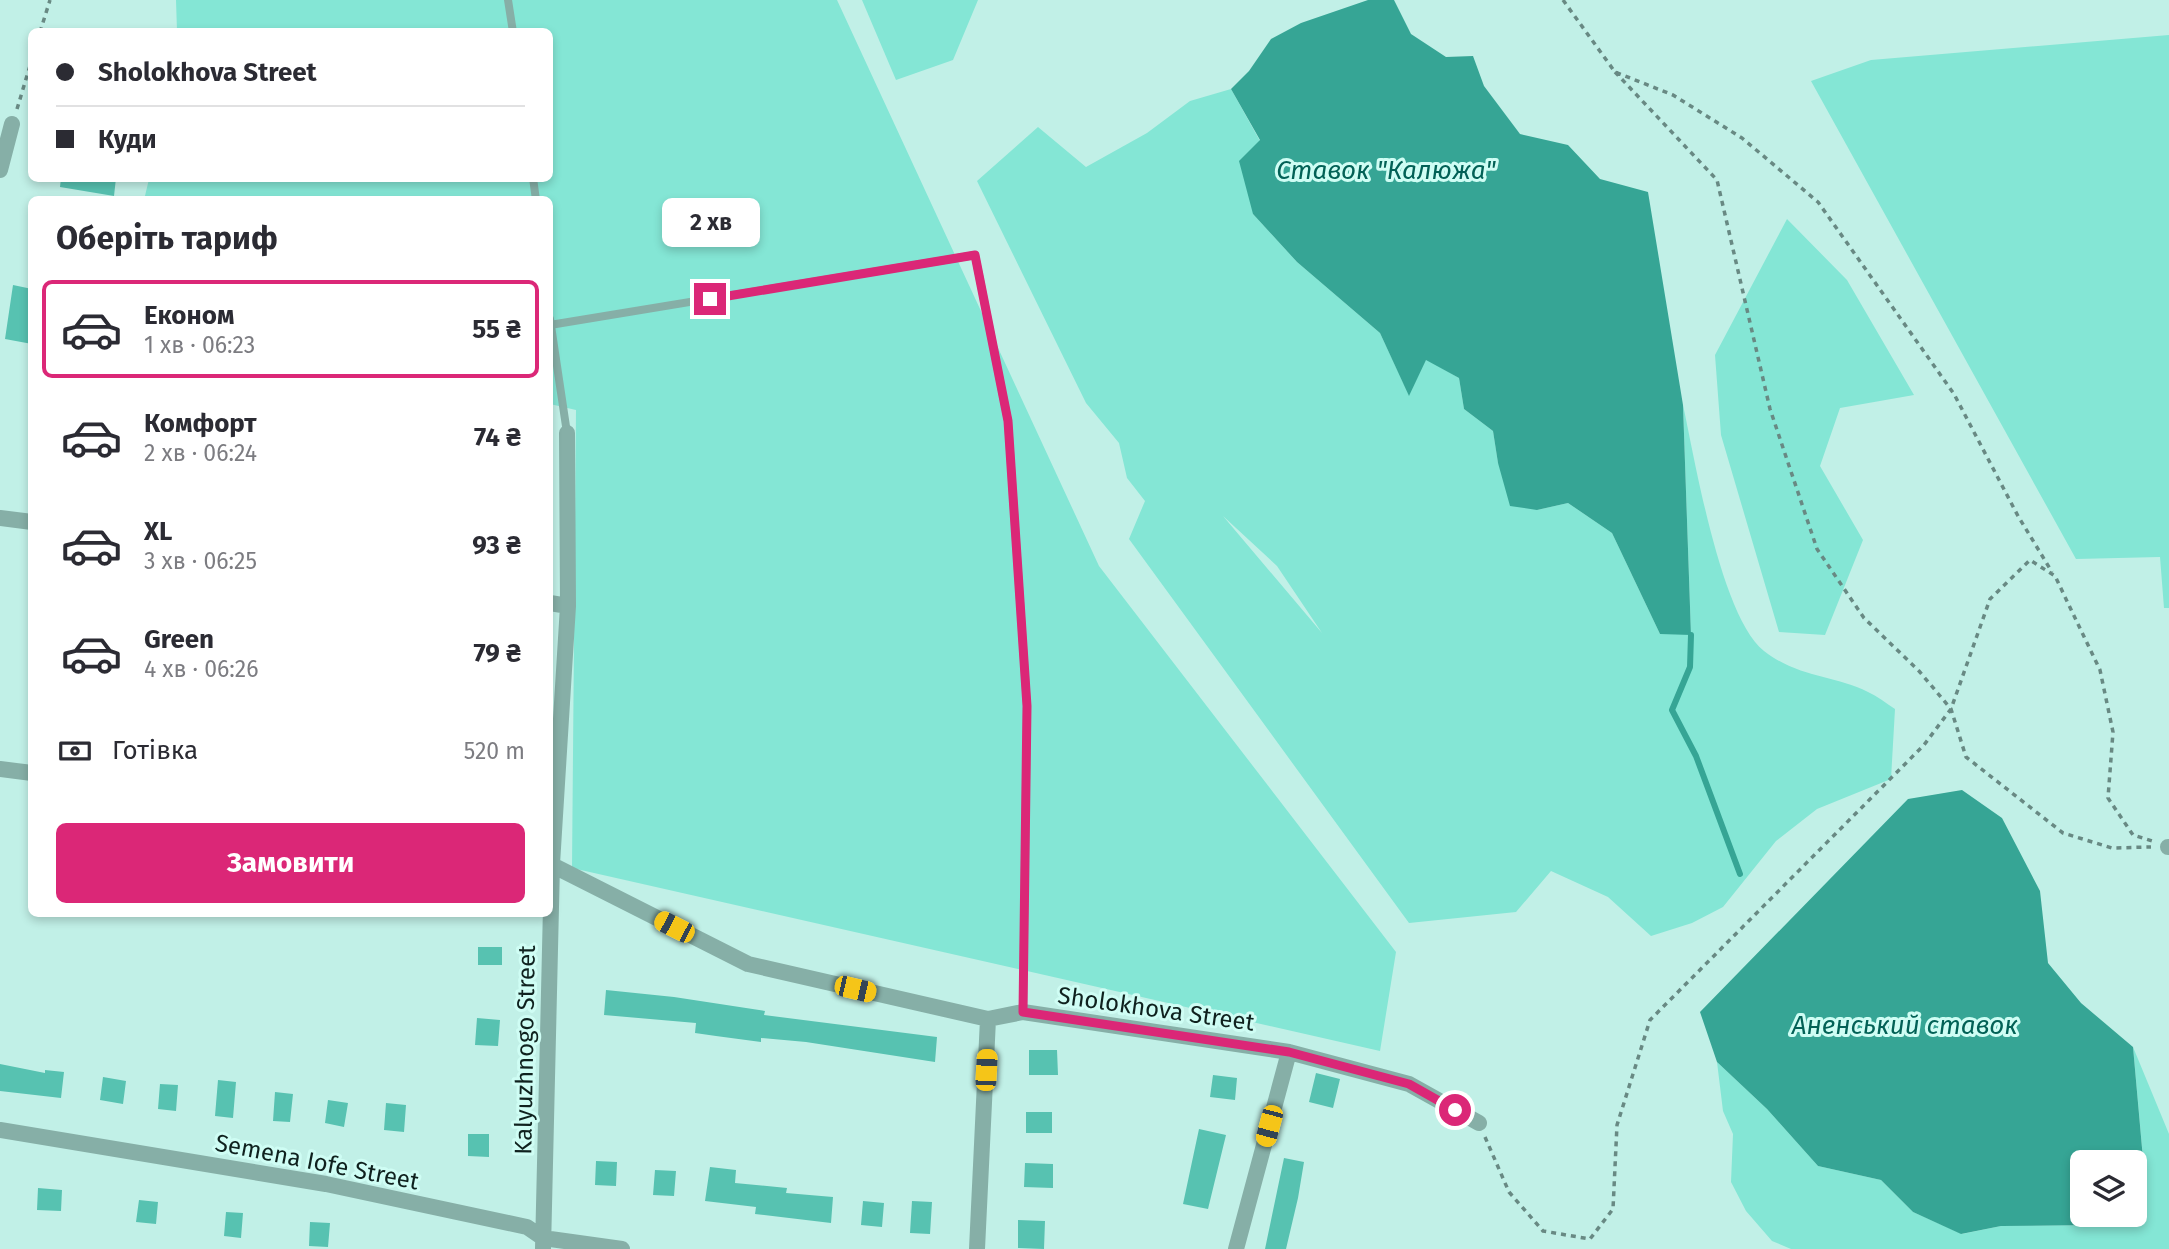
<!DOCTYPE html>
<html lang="uk">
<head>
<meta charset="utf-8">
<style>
	:root { --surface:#fff; --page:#f2f2f3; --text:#2b2b33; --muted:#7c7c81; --line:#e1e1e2; --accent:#db2777 }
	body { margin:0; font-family:"Fira Sans",sans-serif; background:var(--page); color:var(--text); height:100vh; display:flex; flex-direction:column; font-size:26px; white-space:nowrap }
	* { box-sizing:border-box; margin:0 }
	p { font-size:23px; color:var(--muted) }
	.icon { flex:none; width:38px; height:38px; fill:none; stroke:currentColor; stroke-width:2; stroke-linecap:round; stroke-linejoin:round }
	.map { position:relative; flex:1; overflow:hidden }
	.details { position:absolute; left:28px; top:196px; width:525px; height:721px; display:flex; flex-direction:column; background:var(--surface); border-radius:10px; box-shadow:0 4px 10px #0003 }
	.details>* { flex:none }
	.hud { position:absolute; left:28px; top:28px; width:525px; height:154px; border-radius:10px; box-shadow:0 4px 10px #0003; display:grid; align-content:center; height:154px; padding:0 28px; background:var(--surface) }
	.tools { position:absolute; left:2070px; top:1150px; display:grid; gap:14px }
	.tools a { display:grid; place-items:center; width:77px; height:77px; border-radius:10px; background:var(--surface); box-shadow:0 4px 10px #0003; font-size:35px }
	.end { position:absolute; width:32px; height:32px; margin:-16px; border:9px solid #db2777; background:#fff; box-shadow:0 0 0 4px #fff }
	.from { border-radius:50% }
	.bubble { position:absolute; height:49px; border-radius:10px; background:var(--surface); box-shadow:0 4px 10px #0003; font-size:23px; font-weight:700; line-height:49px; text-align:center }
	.car { position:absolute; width:21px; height:42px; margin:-21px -10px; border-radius:9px; box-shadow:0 0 5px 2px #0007; background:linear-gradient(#f5c518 24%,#345 0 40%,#f5c518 0 76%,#345 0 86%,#f5c518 0) }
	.hud b { display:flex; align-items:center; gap:24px; height:66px; font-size:26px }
	.hud b+b { border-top:2px solid var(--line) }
	.hud i { width:18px; height:18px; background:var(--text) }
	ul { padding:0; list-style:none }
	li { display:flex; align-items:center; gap:21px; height:98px; margin:0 14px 10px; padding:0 14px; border:4px solid transparent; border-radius:10px }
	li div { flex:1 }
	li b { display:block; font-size:26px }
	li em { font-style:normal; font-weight:700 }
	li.on { border-color:var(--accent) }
	li>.icon { width:63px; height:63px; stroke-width:1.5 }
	h2 { padding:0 28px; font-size:32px; line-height:84px }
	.pay { display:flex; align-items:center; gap:18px; height:77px; padding:0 28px; font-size:26px }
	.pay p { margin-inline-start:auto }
	.button { display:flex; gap:14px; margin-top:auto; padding:14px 28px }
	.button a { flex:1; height:80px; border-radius:10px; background:var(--accent); color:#fff; font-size:28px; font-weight:700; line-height:80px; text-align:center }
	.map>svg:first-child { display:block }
	.green { fill:#84e6d5; fill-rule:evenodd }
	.water { fill:#36a595 }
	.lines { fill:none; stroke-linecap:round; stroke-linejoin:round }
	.stream { stroke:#36a595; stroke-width:6 }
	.building { fill:#57c2b1 }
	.path { stroke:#688983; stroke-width:3.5; stroke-dasharray:5 5; stroke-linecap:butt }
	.lane { stroke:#86afa7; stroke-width:8 }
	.street { stroke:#86afa7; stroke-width:16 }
	.route { stroke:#db2777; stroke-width:9 }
	.labels { text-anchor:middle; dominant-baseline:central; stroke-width:6; stroke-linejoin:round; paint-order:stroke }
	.street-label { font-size:24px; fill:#0f211e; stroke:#cffdf4 }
	.water-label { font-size:26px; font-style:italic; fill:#026156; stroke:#cffdf4 }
</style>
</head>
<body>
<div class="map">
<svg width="2169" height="1249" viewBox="0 0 2169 1249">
	<rect width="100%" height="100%" fill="#c1f0e7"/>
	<!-- green -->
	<path class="green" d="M176 0H837L1099 566 1396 952 1380 1051 572 868 576 410 550 404V200H144L149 179 550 178V32L177 31Z
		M862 0H978L953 60 896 80Z
		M2169 35V608H2164L2160 557 2076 559 1811 81 1871 60Z
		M1231 89 1260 141 1253 214 1297 262 1380 333 1409 395 1426 359 1459 378 1464 409 1493 431 1498 463 1537 510 1568 503 1612 533 1660 634H1691L1683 405C1695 460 1721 617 1764 651 1799 678 1834 675 1868 692 1877 696 1886 703 1895 709L1891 779 1817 809 1776 841 1723 907 1692 923 1651 936 1608 897 1551 871 1516 912 1409 923 1129 539 1145 501 1127 478 1119 443 1086 403 977 181 1038 127 1086 167 1147 133 1190 101ZM1223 516 1277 566 1322 633Z
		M1787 219 1847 280 1914 395 1840 408 1820 466 1863 540 1825 635 1779 632 1721 435 1715 355Z
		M2133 1047 2169 1134V1249H1791L1772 1241 1746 1211 1731 1182 1733 1134 1723 1111 1717 1062 1767 1109 1818 1166 1881 1180 1913 1212 1962 1234 2001 1226 2093 1225 2101 1215 2135 1214V1169L2143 1158Z"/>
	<!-- water -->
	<path class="water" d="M1368 0H1394L1411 34 1446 57 1473 56 1484 86 1520 134 1568 145 1600 179 1648 192 1683 405 1691 635 1660 634 1612 533 1568 503 1537 510 1510 506 1498 463 1493 431 1464 409 1459 378 1426 360 1409 396 1380 333 1297 262 1253 214 1239 161 1260 140 1231 89 1249 71 1271 39 1301 23Z
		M1962 790 2002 818 2040 891 2048 963 2081 1003 2133 1047 2143 1159 2135 1169V1162H2082V1214L2101 1215 2093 1225 2001 1226 1961 1234 1913 1212 1881 1180 1818 1166 1767 1109 1717 1062 1700 1012 1908 799Z"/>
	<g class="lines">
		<!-- stream -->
		<path class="stream" d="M1691 635 1690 667 1672 710 1696 756 1740 874"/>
	</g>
	<!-- building -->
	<path class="building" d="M61 178H116L114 196 60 187Z
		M13 285 32 289V344L5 339Z
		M478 947H502V965H478Z
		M606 990 674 997 765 1011 764 1015 937 1037 935 1062 806 1042 761 1038V1042L716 1036 695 1033 696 1023 604 1015Z
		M477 1018 500 1020 498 1046 475 1045Z
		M1029 1050H1057L1058 1075H1029Z
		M0 1064 45 1073V1070L64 1072 61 1098 0 1091Z
		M1316 1073 1340 1079 1333 1108 1309 1102Z
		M1213 1075 1237 1078 1235 1100 1210 1097Z
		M103 1077 126 1081 123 1104 100 1100Z
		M218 1080 236 1082 233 1118 215 1116Z
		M160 1084 178 1085 176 1111 158 1109Z
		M275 1092 293 1094 290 1122 273 1121Z
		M328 1100 348 1103 344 1127 325 1123Z
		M386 1103 406 1105 404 1132 384 1130Z
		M1026 1112H1052V1133H1026Z
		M1199 1129 1226 1135 1208 1209 1183 1204Z
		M468 1134H489V1157L468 1156Z
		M1284 1158 1304 1162 1298 1198 1286 1249H1265Z
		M596 1161 617 1162 616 1186 595 1185Z
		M1025 1163 1053 1164V1188L1024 1187Z
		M710 1167 736 1170 735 1183 787 1188 786 1193 833 1197 831 1223 755 1214 756 1207 705 1201Z
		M655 1170 676 1171 674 1196 653 1195Z
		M38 1188 62 1190 61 1211 37 1210Z
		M139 1200 158 1202 156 1224 136 1222Z
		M863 1201 884 1203 882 1227 861 1225Z
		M912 1201 932 1202 930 1234 910 1233Z
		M226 1212 243 1213 241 1238 224 1236Z
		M1018 1220 1045 1221 1044 1249 1018 1248Z
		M310 1222 330 1223 328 1247 309 1246Z"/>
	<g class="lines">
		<!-- path -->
		<path class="path" d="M1563 0 1615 72 1673 95 1742 138 1818 202 1954 394 2018 516 2052 572
			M40 32 50 0
			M1615 72 1717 180 1770 409 1817 549 1864 618 1919 671 1951 709 1966 757 2063 833 2112 848 2151 847
			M17 109 32 59
			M1485 1137 1509 1192 1543 1231 1590 1239 1613 1209 1617 1125 1650 1020 1924 745 1951 709 1990 599 2030 560 2055 576 2100 670 2113 732 2108 798 2133 835 2152 841"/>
		<!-- lane -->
		<path class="lane" d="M508 0 513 32
			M533 178 536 200
			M550 319 567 433
			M550 325 975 255 1008 421 1027 706 1023 1012"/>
		<!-- street -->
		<path class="street" d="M0 170 12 124
			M0 518 32 522
			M550 603 568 606
			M0 769 32 773
			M2168 847H2169
			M550 864 748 964 988 1019 1023 1012 1289 1052 1409 1084 1479 1123
			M0 1130 326 1184 527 1227 543 1238 622 1249
			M543 1249 552 864 568 606 567 433
			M977 1249 988 1019
			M1236 1249 1289 1052"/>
	</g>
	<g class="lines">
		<!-- route -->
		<path class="route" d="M710 299 975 255 1008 421 1027 706 1023 1012 1289 1052 1409 1084 1455 1110"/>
	</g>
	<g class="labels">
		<!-- street labels -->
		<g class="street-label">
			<text transform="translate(1156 1009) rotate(8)">Sholokhova Street</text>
			<text transform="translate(525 1050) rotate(-89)">Kalyuzhnogo Street</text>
			<text transform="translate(317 1162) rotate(11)">Semena Iofe Street</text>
		</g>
		<!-- water labels -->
		<g class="water-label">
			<text x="1386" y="170">Ставок "Калюжа"</text>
			<text x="1905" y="1025">Аненський ставок</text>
		</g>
	</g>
</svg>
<div class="tools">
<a><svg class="icon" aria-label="layers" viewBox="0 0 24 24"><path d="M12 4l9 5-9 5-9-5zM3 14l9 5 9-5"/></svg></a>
</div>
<i class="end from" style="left:1455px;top:1110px"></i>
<i class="end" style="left:710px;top:299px"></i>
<div class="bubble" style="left:662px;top:198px;width:98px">2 хв</div>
<i class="car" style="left:674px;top:927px;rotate:297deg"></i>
<i class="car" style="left:855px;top:989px;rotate:103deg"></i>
<i class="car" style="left:986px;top:1070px;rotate:3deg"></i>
<i class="car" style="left:1269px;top:1126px;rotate:195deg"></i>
<div class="hud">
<b><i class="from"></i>Sholokhova Street</b>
<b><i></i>Куди</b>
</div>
<section class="details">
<h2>Оберіть тариф</h2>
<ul>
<li class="on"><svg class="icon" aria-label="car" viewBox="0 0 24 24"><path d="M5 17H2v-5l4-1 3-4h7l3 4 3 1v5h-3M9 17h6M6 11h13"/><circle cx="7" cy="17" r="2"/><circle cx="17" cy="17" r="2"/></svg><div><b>Економ</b><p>1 хв · 06:23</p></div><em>55 ₴</em></li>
<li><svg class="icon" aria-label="car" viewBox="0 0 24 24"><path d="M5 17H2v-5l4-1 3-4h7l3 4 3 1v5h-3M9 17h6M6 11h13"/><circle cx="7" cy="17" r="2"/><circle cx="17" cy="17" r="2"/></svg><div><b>Комфорт</b><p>2 хв · 06:24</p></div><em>74 ₴</em></li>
<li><svg class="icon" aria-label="car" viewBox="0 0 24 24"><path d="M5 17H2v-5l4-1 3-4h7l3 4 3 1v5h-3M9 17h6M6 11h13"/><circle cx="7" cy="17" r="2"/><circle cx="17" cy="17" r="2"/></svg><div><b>XL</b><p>3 хв · 06:25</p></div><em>93 ₴</em></li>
<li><svg class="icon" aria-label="car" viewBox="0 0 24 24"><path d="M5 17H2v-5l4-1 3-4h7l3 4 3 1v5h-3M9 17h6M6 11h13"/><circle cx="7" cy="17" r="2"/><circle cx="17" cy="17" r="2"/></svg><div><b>Green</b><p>4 хв · 06:26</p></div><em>79 ₴</em></li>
</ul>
<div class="pay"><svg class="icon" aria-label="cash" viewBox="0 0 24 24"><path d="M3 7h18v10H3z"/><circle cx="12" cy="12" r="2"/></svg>Готівка<p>520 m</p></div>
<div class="button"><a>Замовити</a></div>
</section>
</div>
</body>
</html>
